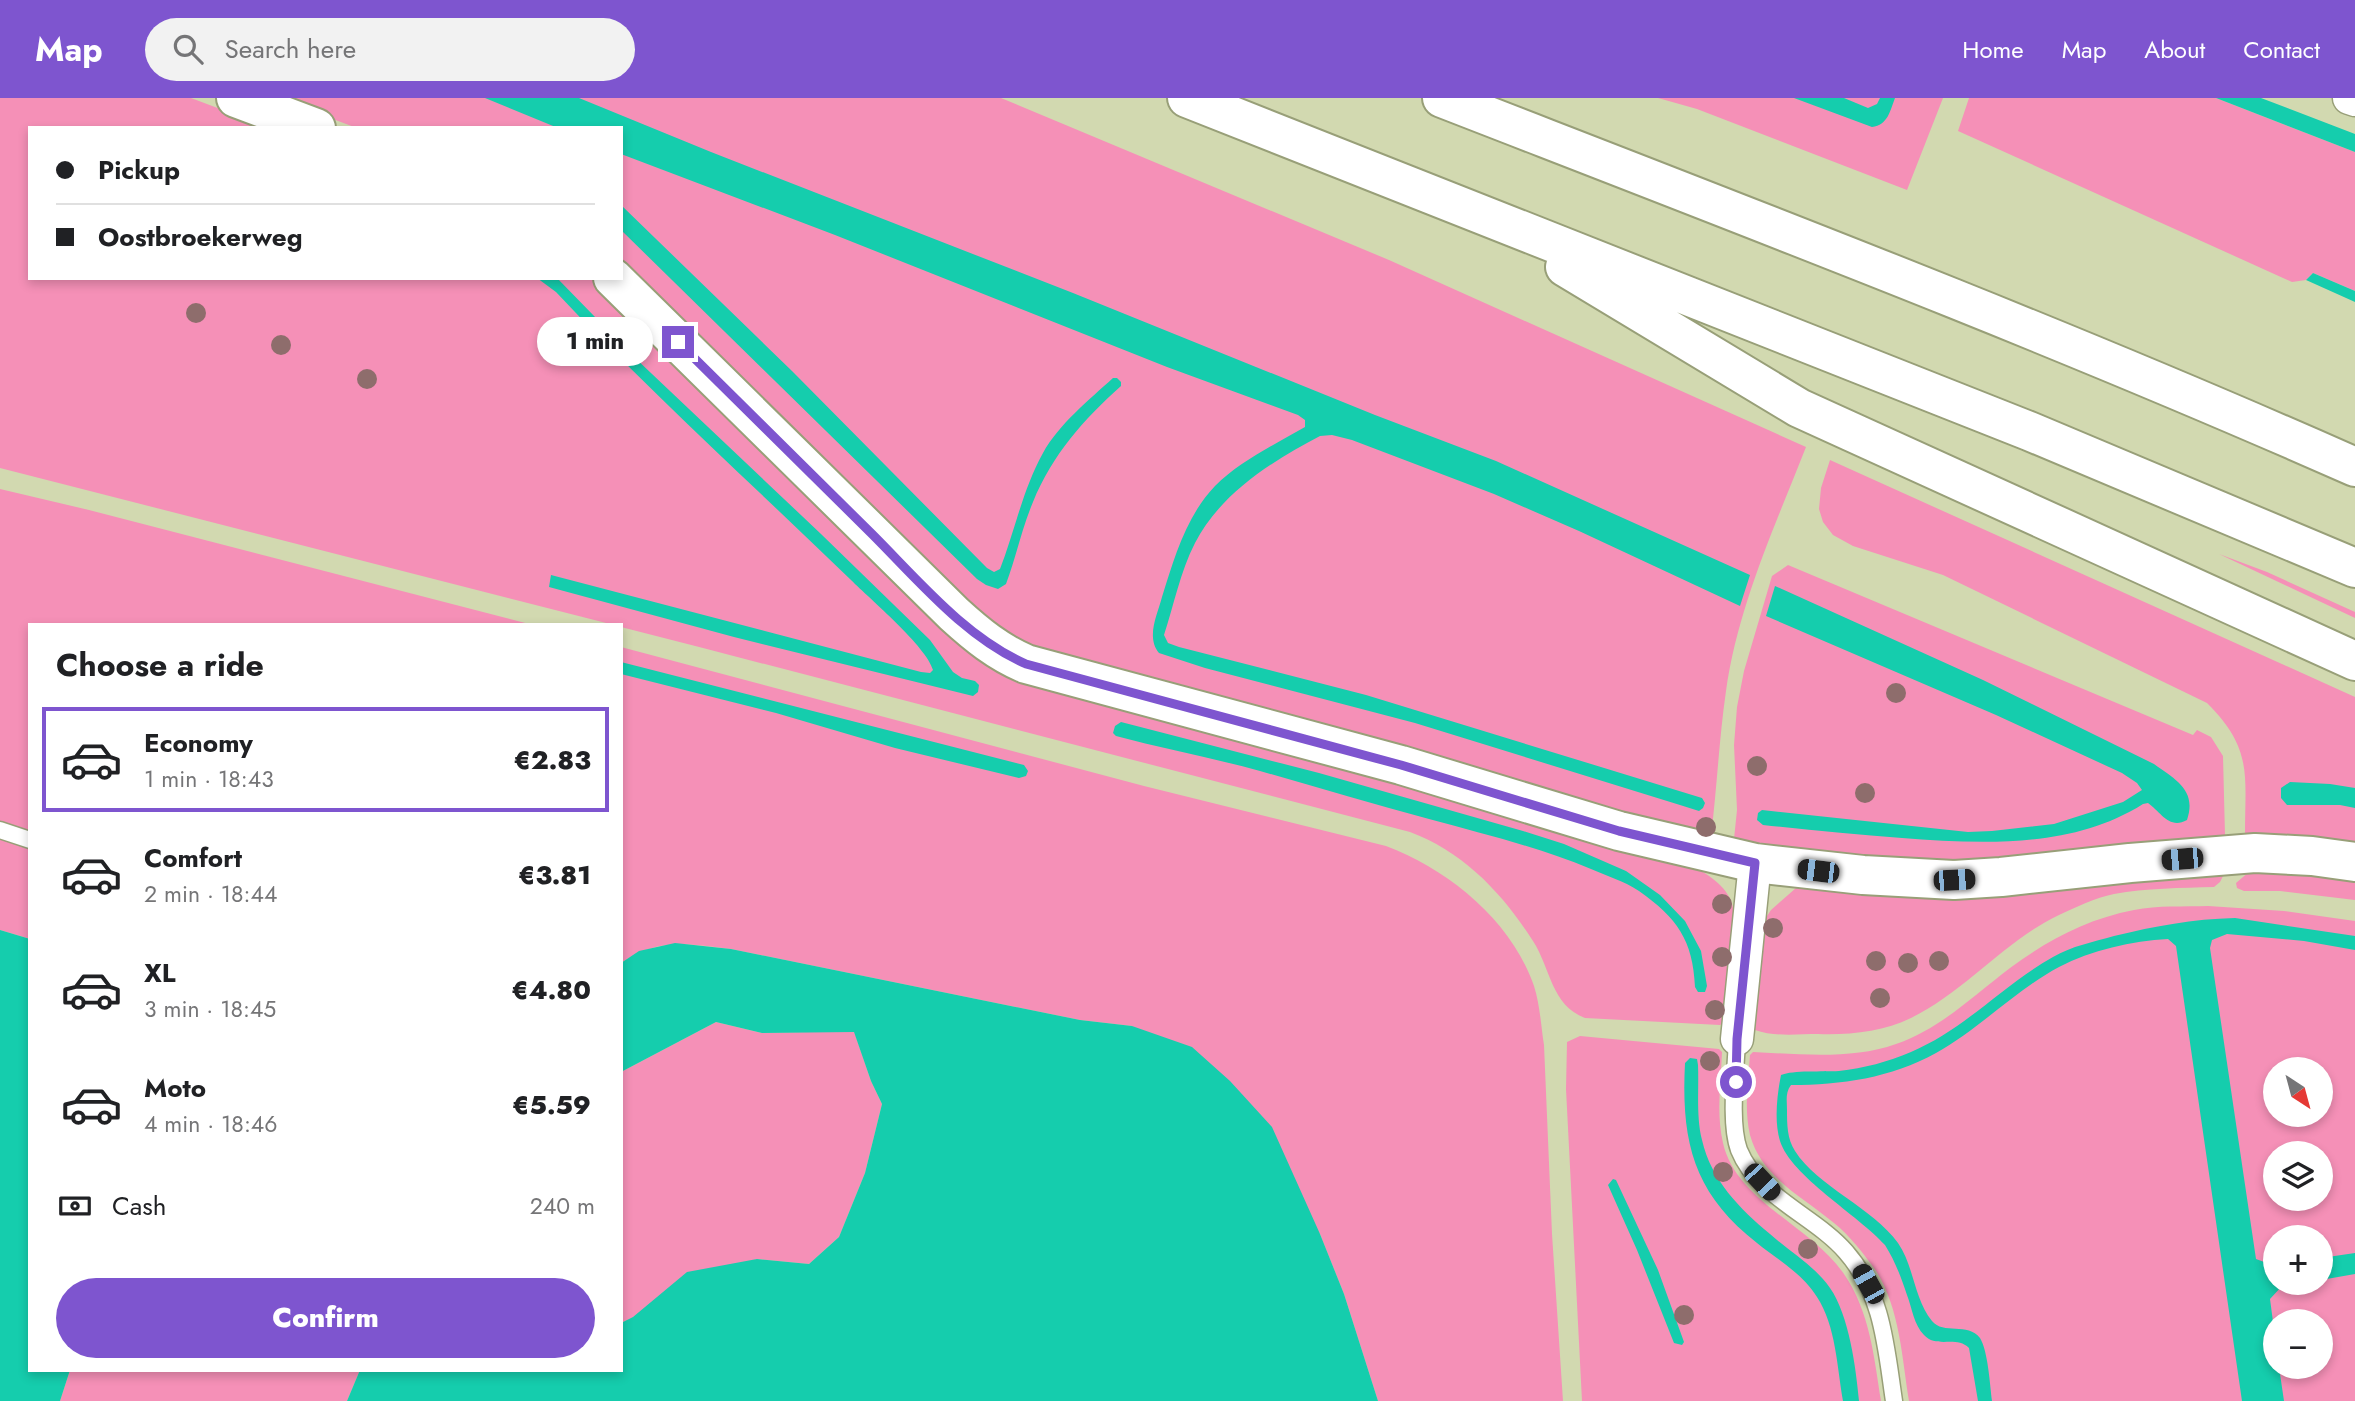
<!DOCTYPE html>
<html lang="en">
<head>
<meta charset="utf-8">
<style>
	:root { --surface:#fff; --page:#f2f2f2; --text:#202124; --muted:#757577; --line:#e0e0e0; --accent:#7e55cf }
	body { margin:0; font-family:Jost,sans-serif; background:var(--page); color:var(--text); height:100vh; display:flex; flex-direction:column; font-size:26px; white-space:nowrap }
	* { box-sizing:border-box; margin:0 }
	p { font-size:23px; color:var(--muted) }
	.icon { flex:none; width:38px; height:38px; fill:none; stroke:currentColor; stroke-width:2; stroke-linecap:round; stroke-linejoin:round }
	.map { position:relative; flex:1; overflow:hidden }
	.details { position:absolute; left:28px; top:525px; width:595px; height:749px; display:flex; flex-direction:column; background:var(--surface); border-radius:0px; box-shadow:0 4px 10px #0003 }
	.details>* { flex:none }
	.top-card { position:absolute; left:28px; top:28px; width:595px; height:154px; border-radius:0px; box-shadow:0 4px 10px #0003; display:grid; align-content:center; height:154px; padding:0 28px; background:var(--surface) }
	.needle { width:46px; rotate:144deg }
	.fabs { position:absolute; left:2263px; top:959px; display:grid; gap:14px }
	.fabs a { display:grid; place-items:center; width:70px; height:70px; border-radius:50%; background:var(--surface); box-shadow:0 4px 10px #0003; font-size:35px }
	.end { position:absolute; width:32px; height:32px; margin:-16px; border:9px solid #7e55cf; background:#fff; box-shadow:0 0 0 4px #fff }
	.from { border-radius:50% }
	.bubble { position:absolute; height:49px; border-radius:24px; background:var(--surface); box-shadow:0 4px 10px #0003; font-size:23px; font-weight:800; line-height:49px; text-align:center }
	.car { position:absolute; width:21px; height:42px; margin:-21px -10px; border-radius:9px; box-shadow:0 0 5px 2px #0007; background:linear-gradient(#222 24%,#8ab4d8 0 40%,#222 0 76%,#8ab4d8 0 86%,#222 0) }
	.top-card b { display:flex; align-items:center; gap:24px; height:66px; font-size:26px }
	.top-card b+b { border-top:2px solid var(--line) }
	.top-card i { width:18px; height:18px; background:var(--text) }
	ul { padding:0; list-style:none }
	li { display:flex; align-items:center; gap:21px; height:105px; margin:0 14px 10px; padding:0 14px; border:4px solid transparent; border-radius:0px }
	li div { flex:1 }
	li b { display:block; font-size:26px }
	li em { font-style:normal; font-weight:800 }
	li.current { border-color:var(--accent) }
	li>.icon { width:63px; height:63px; stroke-width:1.5 }
	h2 { padding:0 28px; font-size:32px; line-height:84px }
	.pay { display:flex; align-items:center; gap:18px; height:77px; padding:0 28px; font-size:26px }
	.pay p { margin-inline-start:auto }
	.cta { display:flex; gap:14px; margin-top:auto; padding:14px 28px }
	.cta a { flex:1; height:80px; border-radius:42px; background:var(--accent); color:#fff; font-size:28px; font-weight:800; line-height:80px; text-align:center }
	header { display:flex; align-items:center; gap:42px; box-sizing:border-box; height:98px; padding:0 35px; background:var(--accent); color:#fff }
	header strong { font-size:33px }
	nav { display:flex; gap:38px; margin-inline-start:auto; font-size:24px }
	.search { width:490px; height:63px; background:var(--page); display:flex; align-items:center; gap:18px; box-sizing:border-box; padding:0 24px; border-radius:38px; color:var(--muted); font-size:26px }
	.map>svg:first-child { display:block }
	.green { fill:#f590b7; fill-rule:evenodd }
	.water { fill:#15cdad }
	.lines { fill:none; stroke-linecap:round; stroke-linejoin:round }
	.lane-casing { stroke:#989f78; stroke-width:19 }
	.street-casing { stroke:#989f78; stroke-width:35 }
	.secondary-casing { stroke:#989f78; stroke-width:42 }
	.highway-casing { stroke:#989f78; stroke-width:42 }
	.lane { stroke:#fff; stroke-width:16 }
	.street { stroke:#fff; stroke-width:32 }
	.secondary { stroke:#fff; stroke-width:38 }
	.highway { stroke:#fff; stroke-width:38 }
	.tree { fill:#8e6d6c }
	.route { stroke:#7e55cf; stroke-width:9 }
</style>
</head>
<body>
<header>
<strong>Map</strong>
<div class="search"><svg class="icon" aria-label="search" viewBox="0 0 24 24"><circle cx="10" cy="10" r="6"/><path d="M15 15l6 6"/></svg>Search here</div>
<nav><a>Home</a><a>Map</a><a>About</a><a>Contact</a></nav>
</header>
<div class="map">
<svg width="2355" height="1303" viewBox="0 0 2355 1303">
	<rect width="100%" height="100%" fill="#d2d9b0"/>
	<!-- green -->
	<path class="green" d="M0 0H191L271 30H30V180H591L945 527 1694 769C1714 780 1732 792 1734 816L1725 924 1720 927 1585 920C1551 907 1551 871 1533 843 1503 796 1464 754 1410 734L703 550 621 529V527H614L0 370Z
		M276 0H1001L1389 162 1806 349C1775 428 1738 508 1726 593 1719 641 1717 690 1711 738L1708 739 1043 556 996 533 621 169V30H357Z
		M1658 0H1943L1907 92 1697 11Z
		M1969 0H2216L2355 54V193L2313 175 2306 182 2292 184 1958 33Z
		M1830 362 2355 599V746L2249 739 2245 736C2245 676 2253 651 2207 605L1943 477 1853 448 1833 437 1823 424 1819 411 1821 390Z
		M0 391 89 412 533 527H30V841L0 832Z
		M2219 456 2267 474 2355 514V520Z
		M1788 467 2193 637 2197 632 2211 639 2223 658 2225 737 2220 741 1986 766 1810 757 1734 741 1737 712 1734 647 1737 609 1744 573 1772 478Z
		M621 549 1144 688 1386 748C1449 772 1511 822 1534 888 1540 907 1541 928 1544 947L1552 1136 1563 1303H1378L1344 1196 1320 1136 1132 928 1080 922 731 851C688 846 659 839 621 865Z
		M2221 773 2223 778 2220 784 2214 789C2181 790 2146 790 2114 796 2095 800 2076 809 2059 817 2004 843 1966 893 1911 920 1883 934 1849 937 1818 936 1798 936 1774 939 1755 932L1752 927 1765 821 1771 812 1796 790Z
		M2250 773 2355 779V802L2280 793H2244L2237 790 2236 785Z
		M2208 808 2284 813 2355 823V1303H1909C1902 1260 1900 1211 1876 1173 1864 1156 1850 1138 1834 1125 1802 1098 1762 1080 1750 1037 1744 1011 1748 983 1750 957L1753 954C1800 956 1851 962 1896 946 1940 931 1973 898 2010 870 2048 842 2087 821 2134 812 2158 807 2184 809 2208 808ZM2275 971H2320V1017H2275ZM2275 1055H2320V1101H2275ZM2275 1139H2320V1185H2275ZM2275 1223H2320V1269H2275Z
		M716 924 762 935 854 933 871 983 882 1006 865 1075 839 1139 809 1166 757 1161 621 1225V974Z
		M1580 938 1719 951 1722 954C1721 984 1716 1015 1723 1045 1736 1103 1811 1128 1844 1176 1870 1214 1874 1259 1881 1303H1582L1566 991 1567 944Z
		M70 1272H360L347 1303H60Z"/>
	<!-- water -->
	<path class="water" d="M485 0H579L711 54 1073 195 1375 317 1496 363 1750 477 1740 508 1579 433 1494 396 1352 342 1332 337 1320 338C1272 363 1220 396 1195 445 1180 474 1174 507 1164 537L1168 545 1179 549 1366 597 1702 700 1705 705 1703 710 1699 713 1680 707 1415 625 1205 570 1159 555C1146 539 1157 518 1162 499 1174 461 1186 418 1215 388 1240 363 1274 347 1305 329V322L1298 317 1167 269 835 137 621 56V30H558Z
		M1794 0H1844L1868 10 1877 6 1880 0H1895C1890 13 1888 27 1872 29Z
		M2216 0H2261L2355 36V54Z
		M621 107 792 273 987 470 994 474 1000 471C1015 432 1023 391 1043 355 1059 326 1089 302 1113 280H1117L1121 284V288C1084 321 1052 357 1033 404 1022 430 1016 459 1006 486L998 491 986 487 977 481 621 132Z
		M2313 175 2355 193V204L2306 182Z
		M537 180H557L633 258 821 436 930 542 953 574 962 580 975 583 979 587 978 594 973 598 734 539 549 489 551 477 921 574 930 575 933 572C927 549 870 501 851 482 752 386 650 294 556 194Z
		M1775 488 1983 582 2154 666C2176 682 2197 692 2187 722 2169 732 2161 714 2148 705L2143 706C2072 751 1982 746 1902 740 1856 737 1809 732 1763 727L1757 722 1758 715 1762 712 1968 734 1992 733 2054 726 2123 704 2142 692 2137 685 2122 675 1996 617 1766 518Z
		M621 564 1024 667 1028 673 1026 678 1019 680 895 650 776 615 621 576Z
		M1121 624 1319 675 1523 733 1564 746 1626 773 1660 797 1685 823 1701 853 1707 888 1705 894H1698L1695 889C1693 842 1677 820 1639 793 1624 783 1607 778 1591 771 1538 749 1484 736 1429 721 1372 706 1317 689 1260 673 1213 660 1164 651 1116 638L1113 635 1115 628Z
		M2290 684 2330 686 2355 690V710L2340 707H2287L2281 700V690Z
		M2235 820 2355 838V852L2304 843 2227 836 2212 842 2210 850 2256 1161 2275 1168V1185H2303L2282 1188 2270 1201 2275 1239V1269H2279L2284 1303H2242L2176 848 2168 841C2132 843 2091 852 2059 869 2016 892 1979 931 1936 955 1891 980 1841 987 1791 987 1785 995 1787 1003 1787 1012 1787 1026 1787 1041 1795 1053 1817 1088 1873 1110 1898 1145 1914 1168 1914 1201 1932 1223 1943 1237 1968 1224 1980 1240 1988 1253 1990 1287 1992 1303H1978L1969 1250C1956 1237 1937 1251 1924 1237 1914 1227 1912 1210 1907 1197 1901 1179 1895 1163 1885 1147 1858 1117 1791 1078 1780 1043 1774 1023 1777 997 1781 977 1793 972 1823 974 1839 973 1864 970 1888 964 1911 954 1965 931 2003 887 2053 859 2072 848 2093 844 2114 838 2156 828 2192 821 2235 820Z
		M0 832 30 841V1272H70L60 1303H0Z
		M675 845 731 851 1080 922 1132 928 1192 949 1230 983 1272 1029 1320 1136 1344 1196 1378 1303H347L360 1272H621V1225L633 1219 687 1174 757 1161 809 1166 839 1139 865 1075 882 1006 871 983 854 934 762 935 716 924 621 974V865L639 853Z
		M1690 960 1697 961 1698 967C1699 992 1696 1018 1702 1042 1711 1082 1740 1111 1770 1136 1790 1154 1814 1167 1830 1190 1849 1217 1856 1270 1859 1303H1843C1837 1269 1836 1228 1817 1199 1803 1176 1778 1162 1757 1145 1693 1095 1681 1043 1685 965Z
		M1613 1081 1616 1082 1658 1172 1684 1244 1682 1247 1674 1245 1637 1152 1608 1087Z
		M2355 1155V1176L2321 1182V1160Z"/>
	<g class="lines">
		<defs>
			<path id="lane" d="M0 732 30 742
				M1737 941C1736 971 1729 1025 1739 1052 1758 1099 1815 1118 1846 1154 1883 1196 1886 1250 1894 1303"/>
			<path id="street" d="M2349 0 2355 2
				M1737 941 1755 765"/>
			<path id="secondary" d="M236 0 316 30
				M613 180 954 516C977 537 998 554 1026 566L1401 667 1619 733 1755 765 1863 777 1954 782 2001 779 2130 765 2255 755 2312 758 2355 764"/>
			<path id="highway" d="M1187 0 2029 333 2355 470
				M1442 0C1748 119 2055 236 2355 369
				M1565 169 1799 310 2355 563"/>
		</defs>
		<!-- lane casing -->
		<use href="#lane" class="lane-casing"/>
		<!-- street casing -->
		<use href="#street" class="street-casing"/>
		<!-- secondary casing -->
		<use href="#secondary" class="secondary-casing"/>
		<!-- highway casing -->
		<use href="#highway" class="highway-casing"/>
		<!-- lane -->
		<use href="#lane" class="lane"/>
		<!-- street -->
		<use href="#street" class="street"/>
		<!-- secondary -->
		<use href="#secondary" class="secondary"/>
		<!-- highway -->
		<use href="#highway" class="highway"/>
	</g>
	<!-- trees -->
	<g class="tree">
		<circle cx="196" cy="215" r="10"/>
		<circle cx="281" cy="247" r="10"/>
		<circle cx="367" cy="281" r="10"/>
		<circle cx="1896" cy="595" r="10"/>
		<circle cx="1757" cy="668" r="10"/>
		<circle cx="1865" cy="695" r="10"/>
		<circle cx="1706" cy="729" r="10"/>
		<circle cx="1722" cy="806" r="10"/>
		<circle cx="1773" cy="830" r="10"/>
		<circle cx="1722" cy="859" r="10"/>
		<circle cx="1876" cy="863" r="10"/>
		<circle cx="1939" cy="863" r="10"/>
		<circle cx="1908" cy="865" r="10"/>
		<circle cx="1880" cy="900" r="10"/>
		<circle cx="1715" cy="912" r="10"/>
		<circle cx="1710" cy="963" r="10"/>
		<circle cx="1723" cy="1074" r="10"/>
		<circle cx="1808" cy="1151" r="10"/>
		<circle cx="1684" cy="1217" r="10"/>
	</g>
	<g class="lines">
		<!-- route -->
		<path class="route" d="M678 244C742 308 807 372 872 436 919 483 965 539 1026 566L1401 667 1619 733 1755 765 1737 941 1736 984"/>
	</g>
</svg>
<div class="fabs">
<a><svg class="needle" viewBox="-14 -14 28 28"><path d="M0-13l5 13h-10z" fill="#e53935"/><path d="M0 13l5-13h-10z" fill="#757577"/></svg></a>
<a><svg class="icon" aria-label="layers" viewBox="0 0 24 24"><path d="M12 4l9 5-9 5-9-5zM3 14l9 5 9-5"/></svg></a>
<a>+</a>
<a>−</a>
</div>
<i class="end from" style="left:1736px;top:984px"></i>
<i class="end" style="left:678px;top:244px"></i>
<div class="bubble" style="left:537px;top:219px;width:116px">1 min</div>
<i class="car" style="left:2182px;top:761px;rotate:265deg"></i>
<i class="car" style="left:1818px;top:773px;rotate:277deg"></i>
<i class="car" style="left:1954px;top:782px;rotate:87deg"></i>
<i class="car" style="left:1762px;top:1084px;rotate:137deg"></i>
<i class="car" style="left:1868px;top:1186px;rotate:331deg"></i>
<div class="top-card">
<b><i class="from"></i>Pickup</b>
<b><i></i>Oostbroekerweg</b>
</div>
<section class="details">
<h2>Choose a ride</h2>
<ul>
<li class="current"><svg class="icon" aria-label="car" viewBox="0 0 24 24"><path d="M5 17H2v-5l4-1 3-4h7l3 4 3 1v5h-3M9 17h6M6 11h13"/><circle cx="7" cy="17" r="2"/><circle cx="17" cy="17" r="2"/></svg><div><b>Economy</b><p>1 min · 18:43</p></div><em>€2.83</em></li>
<li><svg class="icon" aria-label="car" viewBox="0 0 24 24"><path d="M5 17H2v-5l4-1 3-4h7l3 4 3 1v5h-3M9 17h6M6 11h13"/><circle cx="7" cy="17" r="2"/><circle cx="17" cy="17" r="2"/></svg><div><b>Comfort</b><p>2 min · 18:44</p></div><em>€3.81</em></li>
<li><svg class="icon" aria-label="car" viewBox="0 0 24 24"><path d="M5 17H2v-5l4-1 3-4h7l3 4 3 1v5h-3M9 17h6M6 11h13"/><circle cx="7" cy="17" r="2"/><circle cx="17" cy="17" r="2"/></svg><div><b>XL</b><p>3 min · 18:45</p></div><em>€4.80</em></li>
<li><svg class="icon" aria-label="car" viewBox="0 0 24 24"><path d="M5 17H2v-5l4-1 3-4h7l3 4 3 1v5h-3M9 17h6M6 11h13"/><circle cx="7" cy="17" r="2"/><circle cx="17" cy="17" r="2"/></svg><div><b>Moto</b><p>4 min · 18:46</p></div><em>€5.59</em></li>
</ul>
<div class="pay"><svg class="icon" aria-label="cash" viewBox="0 0 24 24"><path d="M3 7h18v10H3z"/><circle cx="12" cy="12" r="2"/></svg>Cash<p>240 m</p></div>
<div class="cta"><a>Confirm</a></div>
</section>
</div>
</body>
</html>
